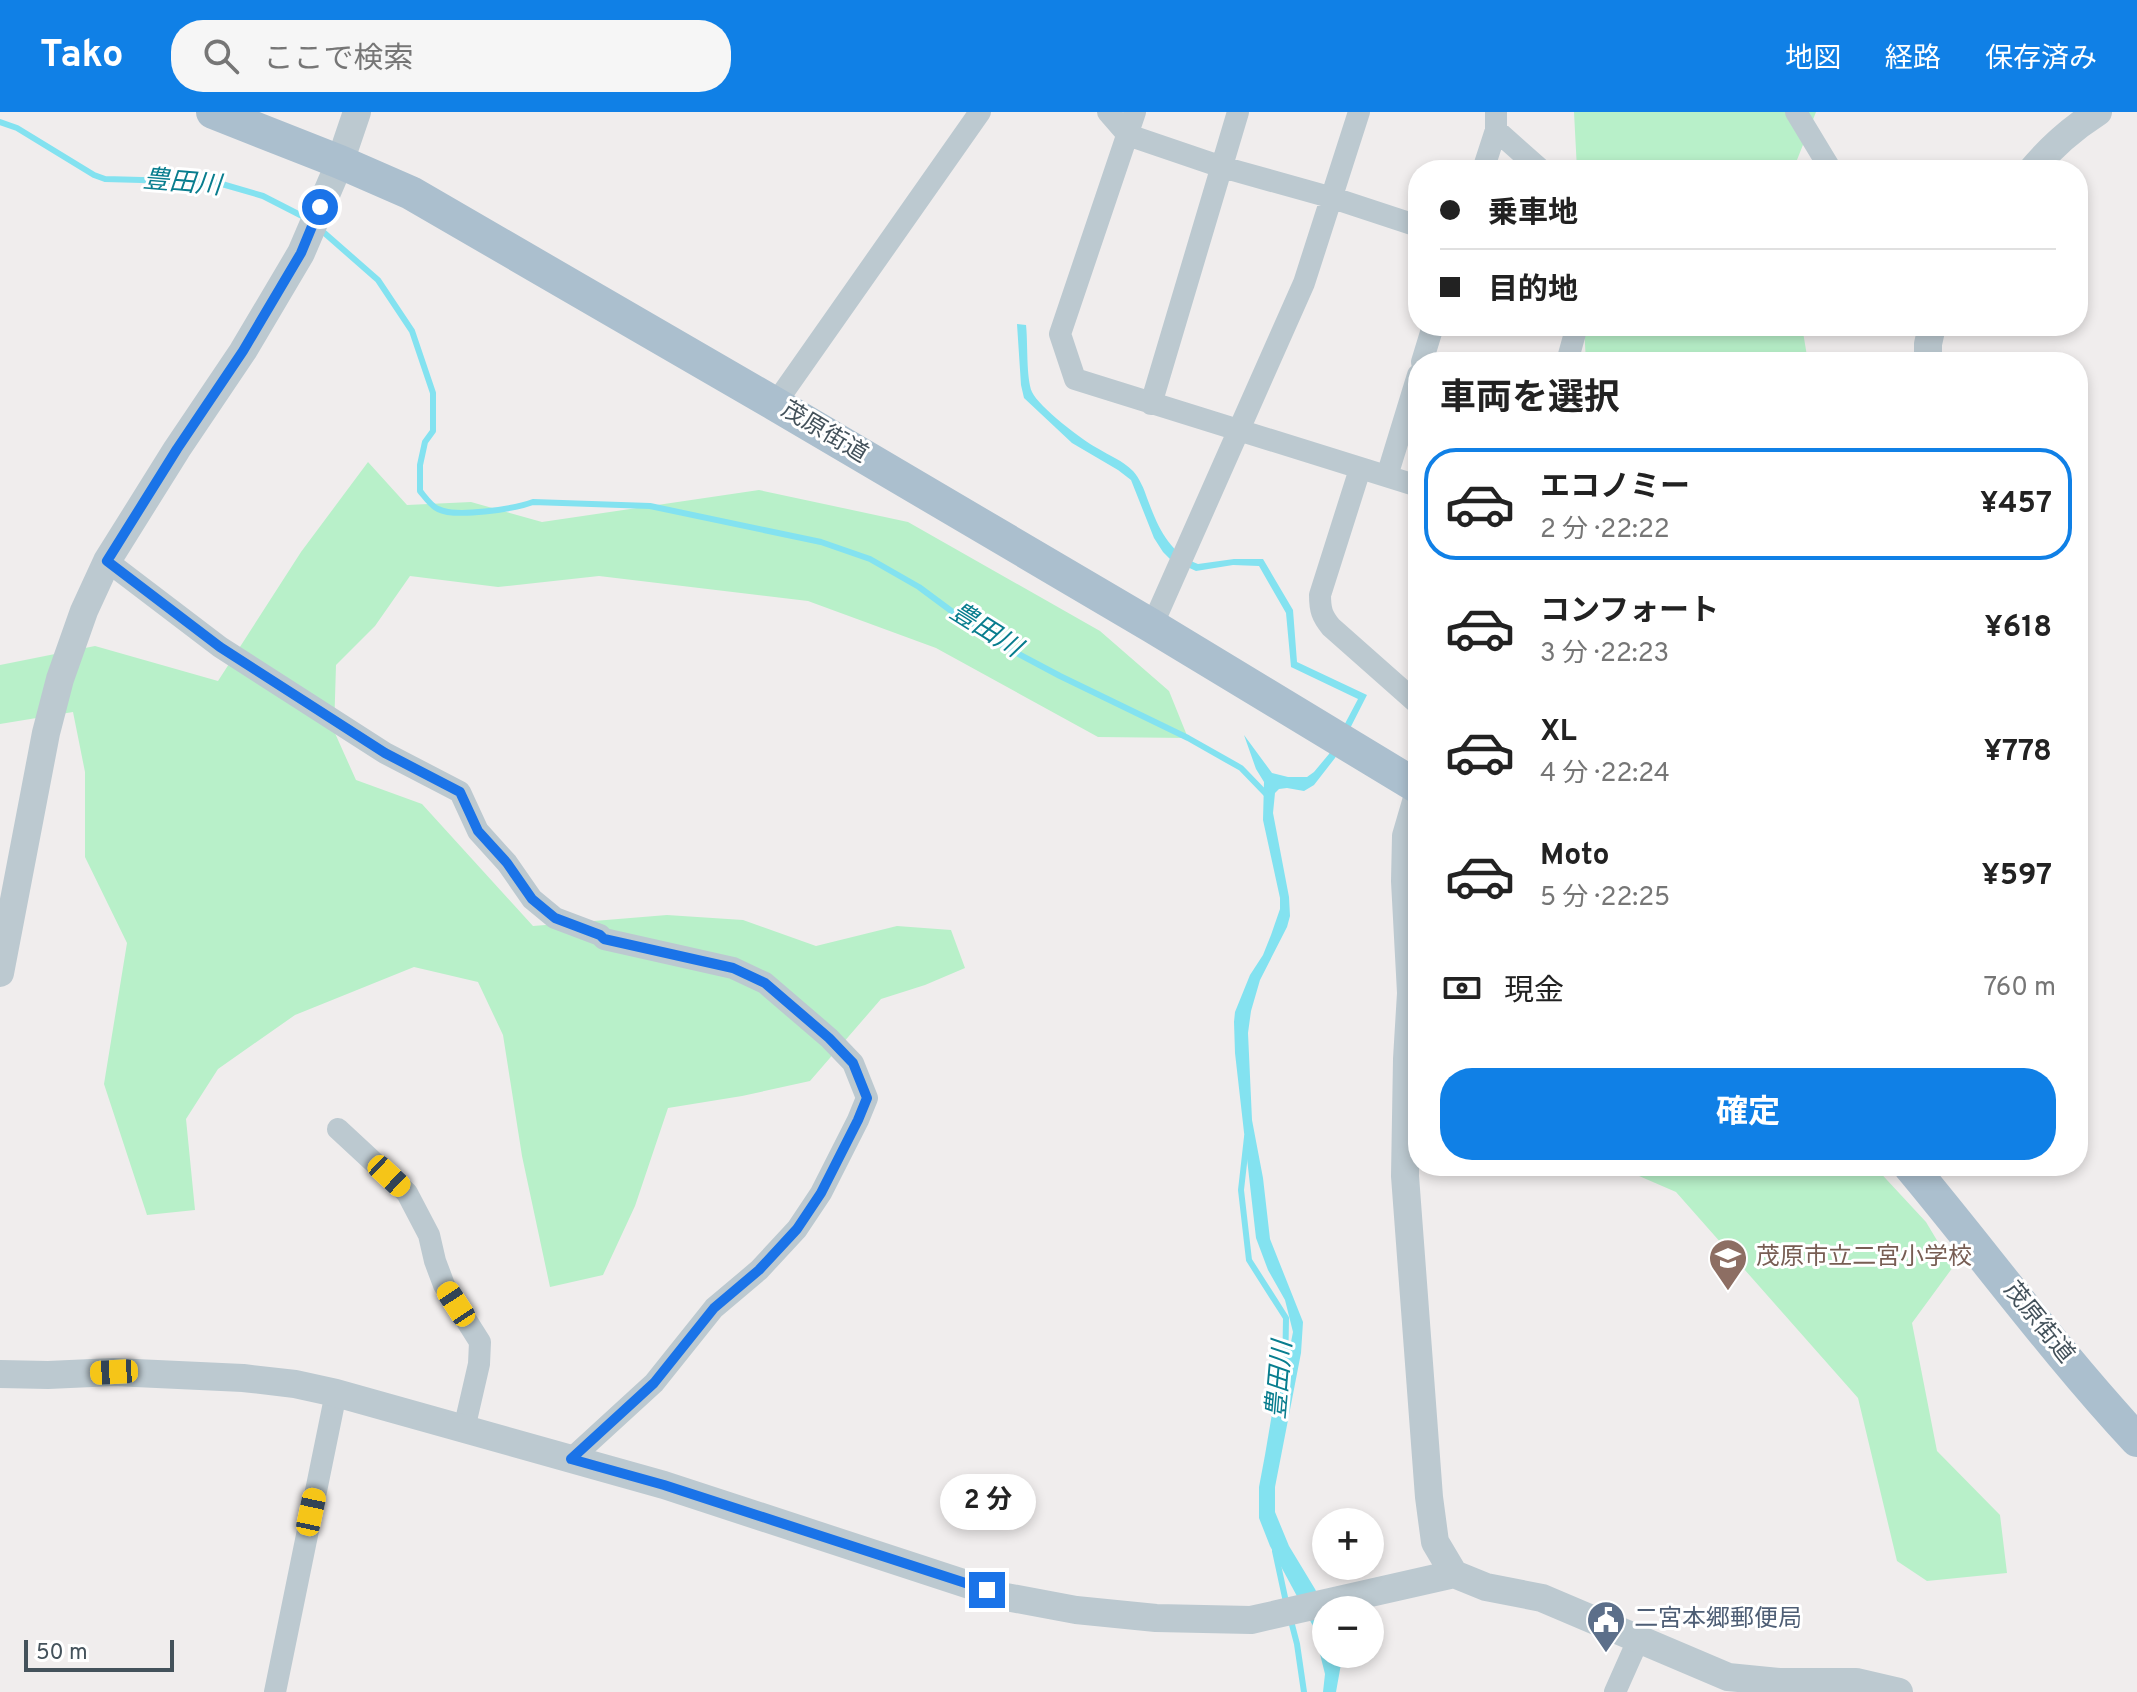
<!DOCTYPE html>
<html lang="ja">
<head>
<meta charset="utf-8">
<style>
	:root { --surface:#fff; --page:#f6f6f6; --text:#222; --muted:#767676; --line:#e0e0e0; --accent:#1080e6 }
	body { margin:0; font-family:Overpass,"Noto Sans JP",sans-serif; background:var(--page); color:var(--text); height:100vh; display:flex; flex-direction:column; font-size:30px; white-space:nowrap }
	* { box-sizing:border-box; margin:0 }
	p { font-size:26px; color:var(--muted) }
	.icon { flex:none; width:44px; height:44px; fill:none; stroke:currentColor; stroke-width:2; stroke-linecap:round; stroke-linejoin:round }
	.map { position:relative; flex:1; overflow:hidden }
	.side { position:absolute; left:1408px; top:240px; width:680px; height:824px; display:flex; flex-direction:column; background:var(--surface); border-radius:32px; box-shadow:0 4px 12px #0003 }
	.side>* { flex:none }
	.top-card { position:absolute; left:1408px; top:48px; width:680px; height:176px; border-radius:32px; box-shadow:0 4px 12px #0003; display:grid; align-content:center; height:176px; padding:0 32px; background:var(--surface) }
	.buttons { position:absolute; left:1312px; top:1396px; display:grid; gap:16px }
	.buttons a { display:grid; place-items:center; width:72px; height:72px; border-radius:50%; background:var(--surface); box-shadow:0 4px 12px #0003; font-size:40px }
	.scale { position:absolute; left:24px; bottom:20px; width:150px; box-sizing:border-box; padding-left:8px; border:4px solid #44525b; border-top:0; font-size:22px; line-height:28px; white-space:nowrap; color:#44525b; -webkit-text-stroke:6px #fff; paint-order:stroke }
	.end { position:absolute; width:36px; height:36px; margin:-18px; border:10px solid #1a73e8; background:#fff; box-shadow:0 0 0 4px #fff }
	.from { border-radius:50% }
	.bubble { position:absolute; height:56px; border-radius:28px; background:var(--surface); box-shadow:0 4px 12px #0003; font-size:26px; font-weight:700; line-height:56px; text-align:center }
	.car { position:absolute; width:24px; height:48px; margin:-24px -12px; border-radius:10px; box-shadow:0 0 6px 2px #0007; background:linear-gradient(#f5c518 24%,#345 0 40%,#f5c518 0 76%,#345 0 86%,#f5c518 0) }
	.top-card b { display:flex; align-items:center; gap:28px; height:76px; font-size:30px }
	.top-card b+b { border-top:2px solid var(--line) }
	.top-card i { width:20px; height:20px; background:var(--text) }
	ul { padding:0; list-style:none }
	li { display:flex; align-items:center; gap:24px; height:112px; margin:0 16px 12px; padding:0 16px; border:4px solid transparent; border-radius:32px }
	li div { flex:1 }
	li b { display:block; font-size:30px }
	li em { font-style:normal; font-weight:700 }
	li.selected { border-color:var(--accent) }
	li>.icon { width:72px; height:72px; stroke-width:1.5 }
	h2 { padding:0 32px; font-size:36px; line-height:96px }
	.pay { display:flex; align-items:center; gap:20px; height:88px; padding:0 32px; font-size:30px }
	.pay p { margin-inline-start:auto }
	.cta { display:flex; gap:16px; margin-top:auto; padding:16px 32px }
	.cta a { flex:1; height:92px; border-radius:32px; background:var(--accent); color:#fff; font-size:32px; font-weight:700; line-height:92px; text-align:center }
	header { display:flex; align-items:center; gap:48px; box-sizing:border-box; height:112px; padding:0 40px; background:var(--accent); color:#fff }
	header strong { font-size:38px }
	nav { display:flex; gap:44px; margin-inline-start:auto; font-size:28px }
	.search { width:560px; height:72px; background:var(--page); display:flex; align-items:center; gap:20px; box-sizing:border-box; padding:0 28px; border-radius:32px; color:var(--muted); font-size:30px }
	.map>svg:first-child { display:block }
	.green { fill:#b8f0c9 }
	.water { fill:#83e2f0 }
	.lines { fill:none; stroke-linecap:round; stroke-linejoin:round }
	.stream { stroke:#83e2f0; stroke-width:6 }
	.minor { stroke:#bcc9d0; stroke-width:22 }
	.tertiary { stroke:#bcc9d0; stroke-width:28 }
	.primary { stroke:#abbfce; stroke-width:34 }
	.route { stroke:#1a73e8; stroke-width:10 }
	.labels { text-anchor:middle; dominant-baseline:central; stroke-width:6; stroke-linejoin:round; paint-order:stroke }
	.street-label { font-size:24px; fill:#44525b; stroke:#fff }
	.education-label { font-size:24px; fill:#785e54; stroke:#fff; text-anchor:start }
	.service-label { font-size:24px; fill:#4e5e75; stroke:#fff; text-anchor:start }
	.water-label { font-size:26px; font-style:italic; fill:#087d8e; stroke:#fff }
</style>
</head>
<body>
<header>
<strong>Tako</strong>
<div class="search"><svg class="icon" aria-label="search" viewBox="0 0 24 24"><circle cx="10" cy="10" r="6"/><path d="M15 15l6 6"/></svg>ここで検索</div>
<nav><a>地図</a><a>経路</a><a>保存済み</a></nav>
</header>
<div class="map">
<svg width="2137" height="1580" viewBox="0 0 2137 1580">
	<rect width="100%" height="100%" fill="#f0eded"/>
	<!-- green -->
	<path class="green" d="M1574 0H1816L1793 58H1577Z
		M1584 214H1802L1808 250H1586Z
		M368 350 407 393 471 390 542 410 759 378 908 410 1100 519 1169 579 1188 626 1098 625 936 536 808 489 599 464 498 475 410 464 375 514 336 553 334 619 356 668 422 692 533 814 667 803 743 808 816 834 897 814 951 818 965 856 925 873 881 887 810 969 742 984 668 996 635 1094 603 1163 550 1175 522 1044 503 923 478 870 414 855 295 903 218 957 186 1007 195 1098 147 1103 104 972 127 831 85 745V660L73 600 0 612V553L95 534 218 569 301 440Z
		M1616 1054H1874L1926 1110 1953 1155 1912 1211 1937 1339 2000 1403 2007 1461 1927 1469 1897 1449 1858 1286 1676 1080Z"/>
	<!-- water -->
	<path class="water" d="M1017 212 1026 213C1028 230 1026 266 1032 280 1039 295 1082 328 1097 336 1110 344 1122 348 1133 359 1140 367 1144 377 1147 386 1158 415 1168 440 1198 452L1234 447H1263L1293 498 1297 550 1367 583 1335 646 1314 673 1304 679 1287 676 1279 677 1275 681 1273 701 1289 785 1290 804 1287 815 1260 868 1251 899 1248 921 1252 1008 1263 1066 1270 1127 1303 1210 1301 1241 1275 1375V1400L1289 1434 1315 1477 1326 1500V1542H1339L1341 1552 1336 1580H1323L1325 1562 1313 1514 1270 1434 1259 1406V1375L1265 1343 1275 1284 1283 1270 1293 1220 1285 1188 1268 1158 1256 1126 1235 941 1234 910 1235 900 1250 863 1263 843 1271 823 1280 797V786L1263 708 1264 670 1256 657 1244 623 1272 661 1288 665H1307L1314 660 1329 642 1358 587 1291 555 1286 501 1259 454 1233 453 1196 459 1170 447 1163 440 1154 426 1131 368 1118 358 1072 331 1024 286 1021 273Z"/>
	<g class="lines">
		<!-- stream -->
		<path class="stream" d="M0 10 17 16 94 63 105 67 215 70 263 84 306 106
			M321 118 378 168 412 219 433 281V319L425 330 420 353V379C425 385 431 394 438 397 455 406 514 397 533 390L650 394 821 430 870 447 919 475 985 524 1060 564 1188 626 1241 656 1269 685
			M1247 1025 1241 1078 1249 1148 1286 1206 1285 1266
			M1275 1439 1286 1490
			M1290 1505 1297 1532 1304 1580"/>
		<!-- minor -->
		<path class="minor" d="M1108 0 1128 23 1222 55 1333 86 1418 114
			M1135 0 1060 222 1075 267 1418 374
			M1496 0V18L1541 58
			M1796 0 1831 58
			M1483 58 1496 18
			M1422 250 1433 214
			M1567 250 1575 221V214
			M775 292 980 0
			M1151 292 1238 0
			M1360 357 1320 483C1320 498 1322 504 1331 515L1418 592
			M1387 364 1418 263
			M107 449 220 535 385 641 460 680 478 719 507 751 532 787 555 806 600 823 604 827 733 856 765 871 829 926 853 951 867 986 858 1008 821 1081 797 1117 759 1158 714 1196 654 1271 571 1347
			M1152 514 1304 171 1359 0
			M338 1017 407 1081 429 1123 435 1149 444 1173 480 1230 479 1252 464 1317
			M275 1580 336 1281
			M1615 1580 1639 1526"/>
		<!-- tertiary -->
		<path class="tertiary" d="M2032 58C2051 35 2073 16 2098 0
			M1928 250V232L1932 214
			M1418 683 1406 724 1405 769 1411 881 1407 947 1405 1064 1429 1385 1435 1430 1454 1462
			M0 861 46 621 60 567 84 499 107 449 177 337 243 239 301 141 340 50 357 0
			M0 1262 48 1263 114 1260 243 1266 295 1272 336 1281 664 1373 1006 1485 1076 1498 1156 1506 1251 1508 1454 1462 1486 1475 1542 1486 1728 1565 1779 1570H1856L1899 1580"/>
		<!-- primary -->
		<path class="primary" d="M213 0 340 50 411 81 775 292 1152 514 1418 675
			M1910 1054C1986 1145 2056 1241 2137 1328"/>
	</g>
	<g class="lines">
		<!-- route -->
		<path class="route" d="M320 95 301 141 243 239 177 337 107 449 220 535 385 641 460 680 478 719 507 751 532 787 555 806 600 823 604 827 733 856 765 871 829 926 853 951 867 986 858 1008 821 1081 797 1117 759 1158 714 1196 654 1271 571 1347 664 1373 987 1478"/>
	</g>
	<!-- icons -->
	<defs>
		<symbol id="school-pin" viewBox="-11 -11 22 30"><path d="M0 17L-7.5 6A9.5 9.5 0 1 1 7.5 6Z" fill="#8d6e63" stroke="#fff"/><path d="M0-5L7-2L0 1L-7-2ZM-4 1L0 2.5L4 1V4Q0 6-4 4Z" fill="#fff"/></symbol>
		<symbol id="civic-pin" viewBox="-11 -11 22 30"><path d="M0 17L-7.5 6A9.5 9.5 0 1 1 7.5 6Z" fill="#5c6f8a" stroke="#fff"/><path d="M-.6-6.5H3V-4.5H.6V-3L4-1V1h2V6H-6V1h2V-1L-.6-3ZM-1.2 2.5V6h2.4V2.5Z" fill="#fff"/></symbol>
	</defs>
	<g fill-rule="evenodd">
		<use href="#school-pin" x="1706" y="1124" width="44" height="60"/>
		<use href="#civic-pin" x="1584" y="1486" width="44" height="60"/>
	</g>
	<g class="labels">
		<!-- street labels -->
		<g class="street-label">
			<text transform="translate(824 321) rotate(31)">茂原街道</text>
			<text transform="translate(2038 1211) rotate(51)">茂原街道</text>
		</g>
		<!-- education labels -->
		<g class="education-label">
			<text x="1756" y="1146">茂原市立二宮小学校</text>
		</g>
		<!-- service labels -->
		<g class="service-label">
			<text x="1634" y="1508">二宮本郷郵便局</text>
		</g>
		<!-- water labels -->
		<g class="water-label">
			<text transform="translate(182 72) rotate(5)">豊田川</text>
			<text transform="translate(985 519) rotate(32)">豊田川</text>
			<text transform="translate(1281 1268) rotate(-85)">豊田川</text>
		</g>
	</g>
</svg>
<div class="buttons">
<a>+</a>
<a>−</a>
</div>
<div class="scale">50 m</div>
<i class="end from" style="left:320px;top:95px"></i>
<i class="end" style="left:987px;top:1478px"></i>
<div class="bubble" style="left:940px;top:1362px;width:96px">2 分</div>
<i class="car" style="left:389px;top:1064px;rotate:133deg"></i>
<i class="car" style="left:456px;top:1192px;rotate:327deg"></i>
<i class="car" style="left:114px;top:1260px;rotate:267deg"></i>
<i class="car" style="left:311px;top:1400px;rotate:12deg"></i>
<div class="top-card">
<b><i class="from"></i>乗車地</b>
<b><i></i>目的地</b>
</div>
<section class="side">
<h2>車両を選択</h2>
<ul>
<li class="selected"><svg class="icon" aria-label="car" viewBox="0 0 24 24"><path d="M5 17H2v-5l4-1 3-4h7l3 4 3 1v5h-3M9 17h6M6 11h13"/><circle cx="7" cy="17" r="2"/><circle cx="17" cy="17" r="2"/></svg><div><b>エコノミー</b><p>2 分 · 22:22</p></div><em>¥457</em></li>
<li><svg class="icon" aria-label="car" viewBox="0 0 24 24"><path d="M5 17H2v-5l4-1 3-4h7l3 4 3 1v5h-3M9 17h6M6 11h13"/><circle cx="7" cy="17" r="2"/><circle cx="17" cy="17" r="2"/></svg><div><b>コンフォート</b><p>3 分 · 22:23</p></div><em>¥618</em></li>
<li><svg class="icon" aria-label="car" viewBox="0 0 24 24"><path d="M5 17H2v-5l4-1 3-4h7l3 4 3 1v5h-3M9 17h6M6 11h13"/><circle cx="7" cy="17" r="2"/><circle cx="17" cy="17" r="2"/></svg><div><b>XL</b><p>4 分 · 22:24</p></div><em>¥778</em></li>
<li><svg class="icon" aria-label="car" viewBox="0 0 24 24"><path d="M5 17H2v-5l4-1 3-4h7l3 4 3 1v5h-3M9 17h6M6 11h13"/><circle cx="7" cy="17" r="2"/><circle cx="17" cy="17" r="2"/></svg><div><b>Moto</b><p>5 分 · 22:25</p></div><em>¥597</em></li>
</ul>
<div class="pay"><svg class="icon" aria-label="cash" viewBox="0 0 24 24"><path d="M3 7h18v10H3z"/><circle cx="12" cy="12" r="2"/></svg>現金<p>760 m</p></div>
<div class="cta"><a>確定</a></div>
</section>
</div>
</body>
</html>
